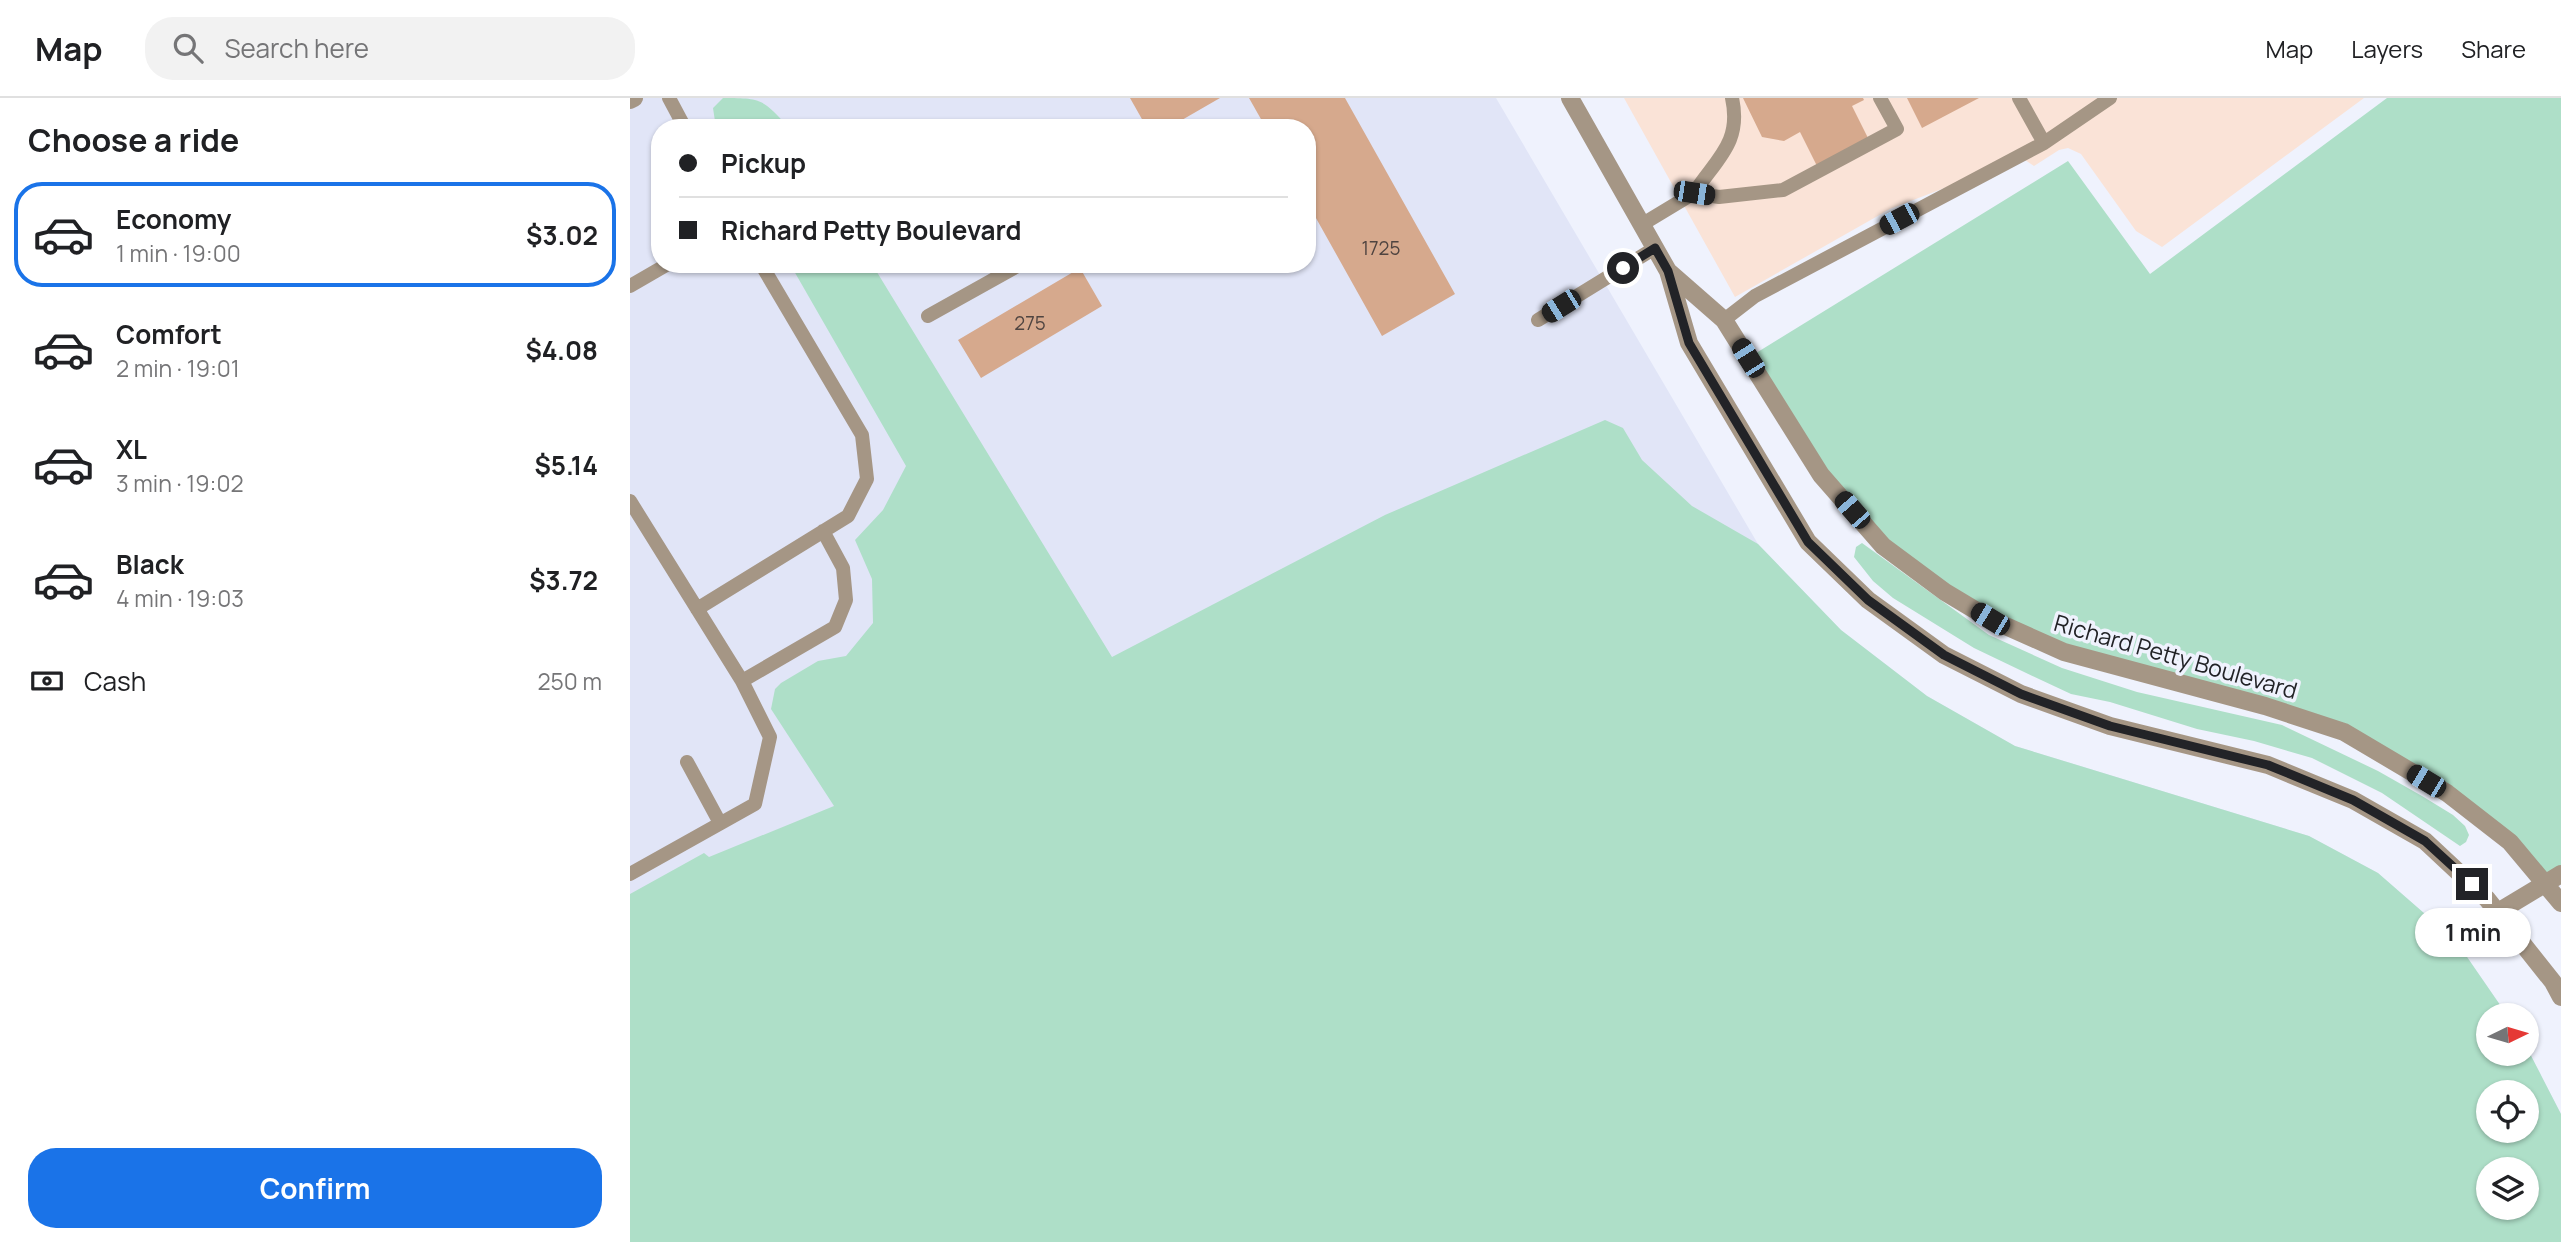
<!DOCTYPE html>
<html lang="en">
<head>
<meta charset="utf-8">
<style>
	:root { --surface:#fff; --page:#f2f2f2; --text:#202124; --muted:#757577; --line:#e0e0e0; --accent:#1a73e8 }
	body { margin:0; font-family:Manrope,sans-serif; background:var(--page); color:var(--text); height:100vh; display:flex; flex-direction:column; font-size:26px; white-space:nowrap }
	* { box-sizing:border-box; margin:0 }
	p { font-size:23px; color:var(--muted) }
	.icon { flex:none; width:38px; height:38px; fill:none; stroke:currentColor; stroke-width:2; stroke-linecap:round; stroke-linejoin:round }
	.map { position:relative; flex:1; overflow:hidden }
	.side { display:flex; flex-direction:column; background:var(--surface); width:630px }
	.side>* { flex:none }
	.banner { position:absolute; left:21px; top:21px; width:665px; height:154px; border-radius:28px; box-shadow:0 2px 5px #0004; display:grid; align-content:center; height:154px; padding:0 28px; background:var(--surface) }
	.needle { width:46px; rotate:85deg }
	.controls { position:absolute; left:1846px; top:905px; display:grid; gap:14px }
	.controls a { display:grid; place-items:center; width:63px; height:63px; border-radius:50%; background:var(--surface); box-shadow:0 2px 5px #0004; font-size:35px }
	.end { position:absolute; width:32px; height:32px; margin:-16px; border:9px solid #222327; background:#fff; box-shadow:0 0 0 4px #fff }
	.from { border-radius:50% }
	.bubble { position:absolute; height:49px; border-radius:24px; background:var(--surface); box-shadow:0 2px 5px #0004; font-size:23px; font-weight:700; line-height:49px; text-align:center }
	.car { position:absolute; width:21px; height:42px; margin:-21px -10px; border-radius:9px; box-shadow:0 0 5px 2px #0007; background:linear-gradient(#222 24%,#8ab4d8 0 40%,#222 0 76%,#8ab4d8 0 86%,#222 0) }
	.banner b { display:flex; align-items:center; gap:24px; height:66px; font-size:26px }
	.banner b+b { border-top:2px solid var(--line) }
	.banner i { width:18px; height:18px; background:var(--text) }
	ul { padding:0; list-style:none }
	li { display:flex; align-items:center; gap:21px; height:105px; margin:0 14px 10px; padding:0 14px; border:4px solid transparent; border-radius:28px }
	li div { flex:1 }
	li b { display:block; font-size:26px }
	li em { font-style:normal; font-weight:700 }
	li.active { border-color:var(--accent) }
	li>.icon { width:63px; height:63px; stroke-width:1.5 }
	h2 { padding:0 28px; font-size:32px; line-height:84px }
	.pay { display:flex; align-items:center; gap:18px; height:77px; padding:0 28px; font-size:26px }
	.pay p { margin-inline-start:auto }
	.action { display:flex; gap:14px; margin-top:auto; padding:14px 28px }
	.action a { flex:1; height:80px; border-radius:28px; background:var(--accent); color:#fff; font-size:28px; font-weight:700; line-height:80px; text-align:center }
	header { display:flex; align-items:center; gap:42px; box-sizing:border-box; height:98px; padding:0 35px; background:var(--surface); border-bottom:2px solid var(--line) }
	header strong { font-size:33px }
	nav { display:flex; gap:38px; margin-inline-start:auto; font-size:24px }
	.search { width:490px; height:63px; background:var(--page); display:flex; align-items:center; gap:18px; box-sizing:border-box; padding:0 24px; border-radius:28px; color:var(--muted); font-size:26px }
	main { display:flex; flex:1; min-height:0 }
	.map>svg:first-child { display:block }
	.commercial { fill:#fae3d7 }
	.built { fill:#e1e5f7; fill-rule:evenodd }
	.green { fill:#aedfc8; fill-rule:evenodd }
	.building { fill:#d6a98d }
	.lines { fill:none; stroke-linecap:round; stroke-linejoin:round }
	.service { stroke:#a59685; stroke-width:14 }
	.minor { stroke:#a59685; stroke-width:18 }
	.route { stroke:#222327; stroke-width:9 }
	.labels { text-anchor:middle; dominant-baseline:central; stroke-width:7; stroke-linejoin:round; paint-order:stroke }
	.number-label { font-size:19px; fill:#4f4440 }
	.street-label { font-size:23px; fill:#222327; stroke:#eff2fd }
</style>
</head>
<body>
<header>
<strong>Map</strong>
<div class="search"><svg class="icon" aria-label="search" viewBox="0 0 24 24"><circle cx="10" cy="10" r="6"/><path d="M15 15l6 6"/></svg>Search here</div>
<nav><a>Map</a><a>Layers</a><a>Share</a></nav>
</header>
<main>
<section class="side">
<h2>Choose a ride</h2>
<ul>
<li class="active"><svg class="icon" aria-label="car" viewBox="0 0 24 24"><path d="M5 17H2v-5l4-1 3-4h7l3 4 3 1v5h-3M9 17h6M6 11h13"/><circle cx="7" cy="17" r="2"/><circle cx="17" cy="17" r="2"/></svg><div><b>Economy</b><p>1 min · 19:00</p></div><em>$3.02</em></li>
<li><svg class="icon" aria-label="car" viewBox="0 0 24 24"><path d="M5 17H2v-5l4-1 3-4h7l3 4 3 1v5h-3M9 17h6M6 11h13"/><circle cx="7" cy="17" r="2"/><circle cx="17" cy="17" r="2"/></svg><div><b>Comfort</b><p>2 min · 19:01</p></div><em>$4.08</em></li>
<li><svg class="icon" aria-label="car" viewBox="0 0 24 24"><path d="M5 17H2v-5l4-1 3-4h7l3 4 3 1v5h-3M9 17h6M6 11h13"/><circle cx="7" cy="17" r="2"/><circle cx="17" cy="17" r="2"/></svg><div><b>XL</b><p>3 min · 19:02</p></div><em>$5.14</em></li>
<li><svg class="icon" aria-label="car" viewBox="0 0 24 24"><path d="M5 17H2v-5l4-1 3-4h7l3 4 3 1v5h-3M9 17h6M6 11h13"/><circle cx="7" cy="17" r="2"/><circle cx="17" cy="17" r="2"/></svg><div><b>Black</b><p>4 min · 19:03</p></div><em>$3.72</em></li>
</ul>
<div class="pay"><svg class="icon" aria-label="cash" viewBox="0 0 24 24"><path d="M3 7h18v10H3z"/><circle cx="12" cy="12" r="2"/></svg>Cash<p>250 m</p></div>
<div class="action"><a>Confirm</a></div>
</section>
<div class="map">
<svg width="1931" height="1144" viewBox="0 0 1931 1144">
	<rect width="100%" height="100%" fill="#eff2fd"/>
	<!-- commercial -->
	<path class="commercial" d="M994 0H1734L1532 149 1506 133 1451 56 1438 50 1429 52 1404 68 1392 60 1260 111 1105 199Z"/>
	<!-- built -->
	<path class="built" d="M0 0H866L1128 446 1211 532 1297 598 1385 648 1679 738 1748 775 1826 843 1877 917H1858V956H1897V950L1931 1016V1144H0ZM30 30H677V166H30ZM1858 994H1897V1032H1858ZM1858 1071H1897V1110H1858Z"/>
	<!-- green -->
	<path class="green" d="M93 0C132 0 133 1 159 30H86L83 10Z
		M1757 0H1931V776L1915 785 1880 744 1714 634 1434 554 1360 521 1253 448 1191 377 1118 260 1438 63 1520 176Z
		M160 166H242L482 559 755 417 975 322 993 330 1012 362 1062 408 1128 446 1211 532 1297 598 1385 648 1679 738 1748 775 1826 843 1877 917H1858V956H1897V950L1931 1016V1144H0V796L74 755 79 759 204 708 141 611 145 591 151 585 188 563 216 558 243 525 242 481 225 442 253 412 276 368ZM1897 994V1032H1858V994ZM1897 1071V1110H1858V1071Z
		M1232 445 1359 537 1432 570 1507 594 1652 627 1748 673 1792 698 1823 717 1835 728 1839 737 1836 744 1830 748 1752 695 1682 660 1624 643 1567 631 1480 604 1441 596 1392 573 1344 550 1263 500 1243 483 1224 459 1226 449Z"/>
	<!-- building -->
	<path class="building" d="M500 0H590L538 30H517Z
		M619 0H715L825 196 752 238 677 104V30H636Z
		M1113 0H1233L1234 2 1222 8 1239 42 1187 68 1170 34 1154 43 1132 39Z
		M1277 0H1349L1292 30Z
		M450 170 472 208 351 280 328 242Z"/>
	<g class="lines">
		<!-- service -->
		<path class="service" d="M39 0 55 30
			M1389 0 1414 45
			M1064 95C1086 61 1112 45 1102 0
			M1011 127 1064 95 1089 99 1153 92 1267 31 1250 0
			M0 188 38 166
			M298 218 391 166
			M908 222 1025 150
			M1094 222 1125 198 1414 45 1480 0
			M0 403 112 583 140 639 125 706 0 776
			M67 511 218 418 237 381 232 337 131 166
			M112 583 205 529 216 502 213 470 193 433
			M57 664 90 725"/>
		<!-- minor -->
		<path class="minor" d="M940 0 1038 173 1059 245 1178 444 1238 502 1314 557 1391 596 1480 628 1638 667 1723 702 1795 743 1857 801 1923 884 1931 899
			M0 2 4 0
			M1038 173 1094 222 1191 377 1253 448 1315 494 1360 521 1434 554 1635 608 1714 634 1817 695 1880 744 1931 805
			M1868 814 1931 776"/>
	</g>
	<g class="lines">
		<!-- route -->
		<path class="route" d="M993 170 1025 150 1038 173 1059 245 1178 444 1238 502 1314 557 1391 596 1480 628 1638 667 1723 702 1795 743 1842 786"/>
	</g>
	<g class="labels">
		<!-- number labels -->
		<g class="number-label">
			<text x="751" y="150">1725</text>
			<text x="400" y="225">275</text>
		</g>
		<!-- street labels -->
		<g class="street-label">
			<text transform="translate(1546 558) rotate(16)">Richard Petty Boulevard</text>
		</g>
	</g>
</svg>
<div class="controls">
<a><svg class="needle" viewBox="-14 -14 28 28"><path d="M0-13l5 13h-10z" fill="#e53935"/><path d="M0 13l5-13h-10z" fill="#757577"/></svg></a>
<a><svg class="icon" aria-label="locate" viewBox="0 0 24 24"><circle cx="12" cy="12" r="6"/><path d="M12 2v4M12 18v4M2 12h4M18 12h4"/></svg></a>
<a><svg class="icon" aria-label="layers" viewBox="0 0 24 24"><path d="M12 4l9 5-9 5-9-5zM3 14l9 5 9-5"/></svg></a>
</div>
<i class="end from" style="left:993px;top:170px"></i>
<i class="end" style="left:1842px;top:786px"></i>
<div class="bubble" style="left:1785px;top:810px;width:116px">1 min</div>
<i class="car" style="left:1064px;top:95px;rotate:99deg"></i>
<i class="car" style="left:1269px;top:121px;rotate:242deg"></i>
<i class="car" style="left:931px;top:208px;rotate:238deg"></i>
<i class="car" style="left:1118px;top:260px;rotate:328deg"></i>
<i class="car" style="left:1222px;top:412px;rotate:319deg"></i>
<i class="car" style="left:1360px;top:521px;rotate:301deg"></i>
<i class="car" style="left:1796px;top:683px;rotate:301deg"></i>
<div class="banner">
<b><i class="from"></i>Pickup</b>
<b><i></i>Richard Petty Boulevard</b>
</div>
</div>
</main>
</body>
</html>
